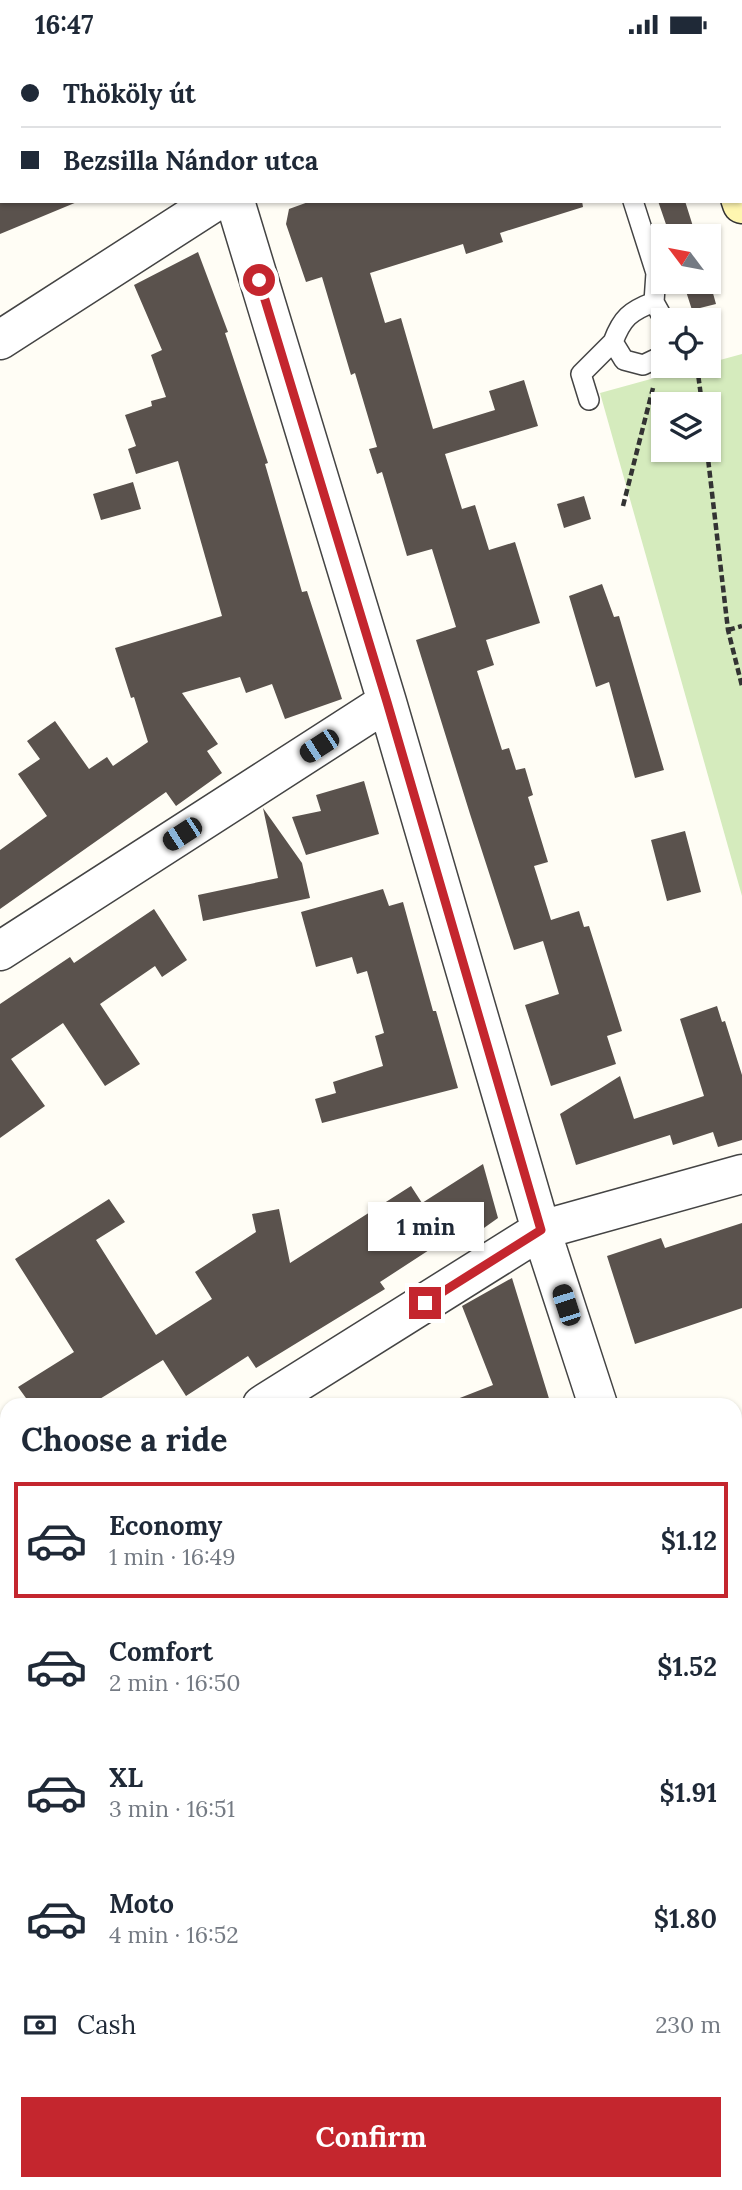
<!DOCTYPE html>
<html lang="en">
<head>
<meta charset="utf-8">
<style>
	:root { --surface:#fff; --page:#f6f6f7; --text:#1f2937; --muted:#747a83; --line:#e0e1e3; --accent:#c4262e }
	body { margin:0; font-family:Lora,serif; background:var(--page); color:var(--text); height:100vh; display:flex; flex-direction:column; font-size:26px; white-space:nowrap }
	* { box-sizing:border-box; margin:0 }
	p { font-size:23px; color:var(--muted) }
	.icon { flex:none; width:38px; height:38px; fill:none; stroke:currentColor; stroke-width:2; stroke-linecap:round; stroke-linejoin:round }
	.map { position:relative; flex:1; overflow:hidden }
	.details { position:absolute; left:0px; top:1349px; width:742px; height:793px; display:flex; flex-direction:column; background:var(--surface); border-radius:21px 21px 0 0; box-shadow:0 2px 5px #0004 }
	.details>* { flex:none }
	.banner { position:absolute; left:0px; top:0px; width:742px; height:154px; box-shadow:0 2px 5px #0004; display:grid; align-content:center; height:154px; padding:0 21px; background:var(--surface) }
	.needle { width:46px; rotate:302deg }
	.fabs { position:absolute; left:651px; top:175px; display:grid; gap:14px }
	.fabs a { display:grid; place-items:center; width:70px; height:70px; border-radius:0px; background:var(--surface); box-shadow:0 2px 5px #0004; font-size:35px }
	.end { position:absolute; width:32px; height:32px; margin:-16px; border:9px solid #c4262e; background:#fff; box-shadow:0 0 0 4px #fff }
	.from { border-radius:50% }
	.bubble { position:absolute; height:49px; border-radius:0px; background:var(--surface); box-shadow:0 2px 5px #0004; font-size:23px; font-weight:700; line-height:49px; text-align:center }
	.car { position:absolute; width:21px; height:42px; margin:-21px -10px; border-radius:9px; box-shadow:0 0 5px 2px #0007; background:linear-gradient(#222 24%,#8ab4d8 0 40%,#222 0 76%,#8ab4d8 0 86%,#222 0) }
	.banner b { display:flex; align-items:center; gap:24px; height:66px; font-size:26px }
	.banner b+b { border-top:2px solid var(--line) }
	.banner i { width:18px; height:18px; background:var(--text) }
	ul { padding:0; list-style:none }
	li { display:flex; align-items:center; gap:21px; height:116px; margin:0 14px 10px; padding:0 7px; border:4px solid transparent; border-radius:0px }
	li div { flex:1 }
	li b { display:block; font-size:26px }
	li em { font-style:normal; font-weight:700 }
	li.selected { border-color:var(--accent) }
	li>.icon { width:63px; height:63px; stroke-width:1.5 }
	h2 { padding:0 21px; font-size:32px; line-height:84px }
	.pay { display:flex; align-items:center; gap:18px; height:77px; padding:0 21px; font-size:26px }
	.pay p { margin-inline-start:auto }
	.button { display:flex; gap:14px; margin-top:auto; padding:14px 21px }
	.button a { flex:1; height:80px; border-radius:0px; background:var(--accent); color:#fff; font-size:28px; font-weight:700; line-height:80px; text-align:center }
	.status { display:flex; justify-content:space-between; align-items:center; height:49px; padding:0 35px; background:var(--surface); direction:ltr }
	.status svg { height:19px; fill:currentColor }
	.map>svg:first-child { display:block }
	.green { fill:#d5ebbd; fill-rule:evenodd }
	.building { fill:#5a524d }
	.lines { fill:none; stroke-linecap:round; stroke-linejoin:round }
	.lane-casing { stroke:#444; stroke-width:22 }
	.street-casing { stroke:#444; stroke-width:41 }
	.secondary-casing { stroke:#333; stroke-width:41 }
	.path { stroke:#333; stroke-width:4.5; stroke-dasharray:7 3.5; stroke-linecap:butt }
	.lane { stroke:#fff; stroke-width:19 }
	.street { stroke:#fff; stroke-width:38 }
	.secondary { stroke:#fff6b0; stroke-width:38 }
	.route { stroke:#c4262e; stroke-width:9 }
</style>
</head>
<body>
<div class="status"><b>16:47</b><svg viewBox="0 0 49 12"><path d="M0 12V9h3v3zM5 12V6h3v6zM10 12V3h3v9zM15 12V0h3v12zM26 1h20v11H26zM47 4h2v5h-2z"/></svg></div>
<div class="map">
<svg width="742" height="2141" viewBox="0 0 742 2141">
	<rect width="100%" height="100%" fill="#fffdf5"/>
	<!-- green -->
	<path class="green" d="M742 305V847L600 344 698 317H709V314ZM663 355H709V401H663Z"/>
	<!-- building -->
	<path class="building" d="M0 152H77V153L0 185Z
		M311 152H582L583 158 500 184 503 193 466 205 463 195 370 224 385 274 401 269 433 380 495 361 489 342 524 331 538 377 445 405 462 460 475 456 489 501 515 493 540 574 486 591 494 616 477 622 502 701 509 699 516 721 525 719 533 746 528 748 548 813 534 817 551 871 579 862 584 878 589 877 622 982 607 987 616 1015 551 1037 525 956 559 945 543 892 514 901 470 765 416 591 456 578 432 500 407 507 382 423 377 425 369 400 377 398 355 324 351 326 322 228 306 233 286 175 289 160Z
		M658 152H685L696 187H670Z
		M198 203 228 283 225 284 268 414 265 415 302 543 307 542 342 650 285 670 272 635 246 644 240 628 182 644 218 695 207 702 222 724 176 757 166 743 0 860V801L47 767 18 725 40 710 27 692 55 672 89 720 107 708 113 717 148 693 134 648 131 649 115 599 222 567 178 412 136 425 128 400 136 397 125 366 152 357 151 352 166 348 151 306 162 301 134 236Z
		M709 230 716 255 692 261 683 233H709Z
		M133 433 141 460 101 471 93 445Z
		M584 447 591 470 564 479 557 455Z
		M602 535 614 568 619 567 664 721 635 729 609 633 596 638 569 547Z
		M364 732 379 785 306 806 292 768 321 762 316 746Z
		M263 759 302 814 310 849 203 872 198 846 278 829Z
		M685 782 701 843 667 852 651 791Z
		M383 840 389 857 403 853 433 962H436L458 1039 322 1074 315 1050 336 1044 333 1033 383 1017 375 987 384 984 367 922 357 925 352 908 316 918 301 863Z
		M154 860 187 911 162 928 155 917 100 955 140 1015 105 1037 63 974 11 1010 45 1057 0 1089V955L70 908 74 914Z
		M717 957 722 973 725 972 742 1026V1091L718 1098 713 1083 673 1096 670 1086 576 1116 560 1065 620 1027 634 1070 704 1047 680 970Z
		M483 1115 498 1169 453 1201 446 1190 380 1233 385 1240 256 1319 248 1307 186 1347 163 1311 90 1356H31L18 1338 74 1303 15 1210 109 1150 125 1173 96 1191 156 1286 212 1250 195 1223 256 1183 252 1165 279 1160 290 1214 411 1137 422 1154Z
		M742 1174V1259L635 1295 607 1207 661 1189 665 1199Z
		M512 1229 551 1356H447V1354L493 1336 462 1257Z"/>
	<g class="lines">
		<defs>
			<path id="lane" d="M633 152 656 224 654 253 664 271
				M654 253C630 262 622 269 613 293L624 311 643 316 662 307 663 302
				M589 351 581 325 613 293"/>
			<path id="street" d="M189 0 190 2
				M716 2 725 0
				M235 152 387 653 541 1181 598 1356
				M0 291 216 152
				M0 902 387 653
				M262 1356 541 1181 742 1125
				M0 1521 7 1516
				M735 1786 742 1809
				M735 2079 742 2073
				M0 2135 7 2131
				M662 2141 669 2135"/>
			<path id="secondary" d="M694 0 695 2
				M740 149 742 155"/>
		</defs>
		<!-- lane casing -->
		<use href="#lane" class="lane-casing"/>
		<!-- street casing -->
		<use href="#street" class="street-casing"/>
		<!-- secondary casing -->
		<use href="#secondary" class="secondary-casing"/>
		<!-- path -->
		<path class="path" d="M697 317 702 355
			M707 401 728 581 742 637
			M623 457 653 339
			M728 581 742 577
			M742 2130 740 2132 742 2135"/>
		<!-- lane -->
		<use href="#lane" class="lane"/>
		<!-- street -->
		<use href="#street" class="street"/>
		<!-- secondary -->
		<use href="#secondary" class="secondary"/>
	</g>
	<g class="lines">
		<!-- route -->
		<path class="route" d="M259 231 387 653 541 1181 425 1254"/>
	</g>
</svg>
<div class="fabs">
<a><svg class="needle" viewBox="-14 -14 28 28"><path d="M0-13l5 13h-10z" fill="#e53935"/><path d="M0 13l5-13h-10z" fill="#747a83"/></svg></a>
<a><svg class="icon" aria-label="locate" viewBox="0 0 24 24"><circle cx="12" cy="12" r="6"/><path d="M12 2v4M12 18v4M2 12h4M18 12h4"/></svg></a>
<a><svg class="icon" aria-label="layers" viewBox="0 0 24 24"><path d="M12 4l9 5-9 5-9-5zM3 14l9 5 9-5"/></svg></a>
</div>
<i class="end from" style="left:259px;top:231px"></i>
<i class="end" style="left:425px;top:1254px"></i>
<div class="bubble" style="left:368px;top:1153px;width:116px">1 min</div>
<i class="car" style="left:319px;top:697px;rotate:237deg"></i>
<i class="car" style="left:182px;top:785px;rotate:237deg"></i>
<i class="car" style="left:566px;top:1256px;rotate:342deg"></i>
<div class="banner">
<b><i class="from"></i>Thököly út</b>
<b><i></i>Bezsilla Nándor utca</b>
</div>
<section class="details">
<h2>Choose a ride</h2>
<ul>
<li class="selected"><svg class="icon" aria-label="car" viewBox="0 0 24 24"><path d="M5 17H2v-5l4-1 3-4h7l3 4 3 1v5h-3M9 17h6M6 11h13"/><circle cx="7" cy="17" r="2"/><circle cx="17" cy="17" r="2"/></svg><div><b>Economy</b><p>1 min · 16:49</p></div><em>$1.12</em></li>
<li><svg class="icon" aria-label="car" viewBox="0 0 24 24"><path d="M5 17H2v-5l4-1 3-4h7l3 4 3 1v5h-3M9 17h6M6 11h13"/><circle cx="7" cy="17" r="2"/><circle cx="17" cy="17" r="2"/></svg><div><b>Comfort</b><p>2 min · 16:50</p></div><em>$1.52</em></li>
<li><svg class="icon" aria-label="car" viewBox="0 0 24 24"><path d="M5 17H2v-5l4-1 3-4h7l3 4 3 1v5h-3M9 17h6M6 11h13"/><circle cx="7" cy="17" r="2"/><circle cx="17" cy="17" r="2"/></svg><div><b>XL</b><p>3 min · 16:51</p></div><em>$1.91</em></li>
<li><svg class="icon" aria-label="car" viewBox="0 0 24 24"><path d="M5 17H2v-5l4-1 3-4h7l3 4 3 1v5h-3M9 17h6M6 11h13"/><circle cx="7" cy="17" r="2"/><circle cx="17" cy="17" r="2"/></svg><div><b>Moto</b><p>4 min · 16:52</p></div><em>$1.80</em></li>
</ul>
<div class="pay"><svg class="icon" aria-label="cash" viewBox="0 0 24 24"><path d="M3 7h18v10H3z"/><circle cx="12" cy="12" r="2"/></svg>Cash<p>230 m</p></div>
<div class="button"><a>Confirm</a></div>
</section>
</div>
</body>
</html>
